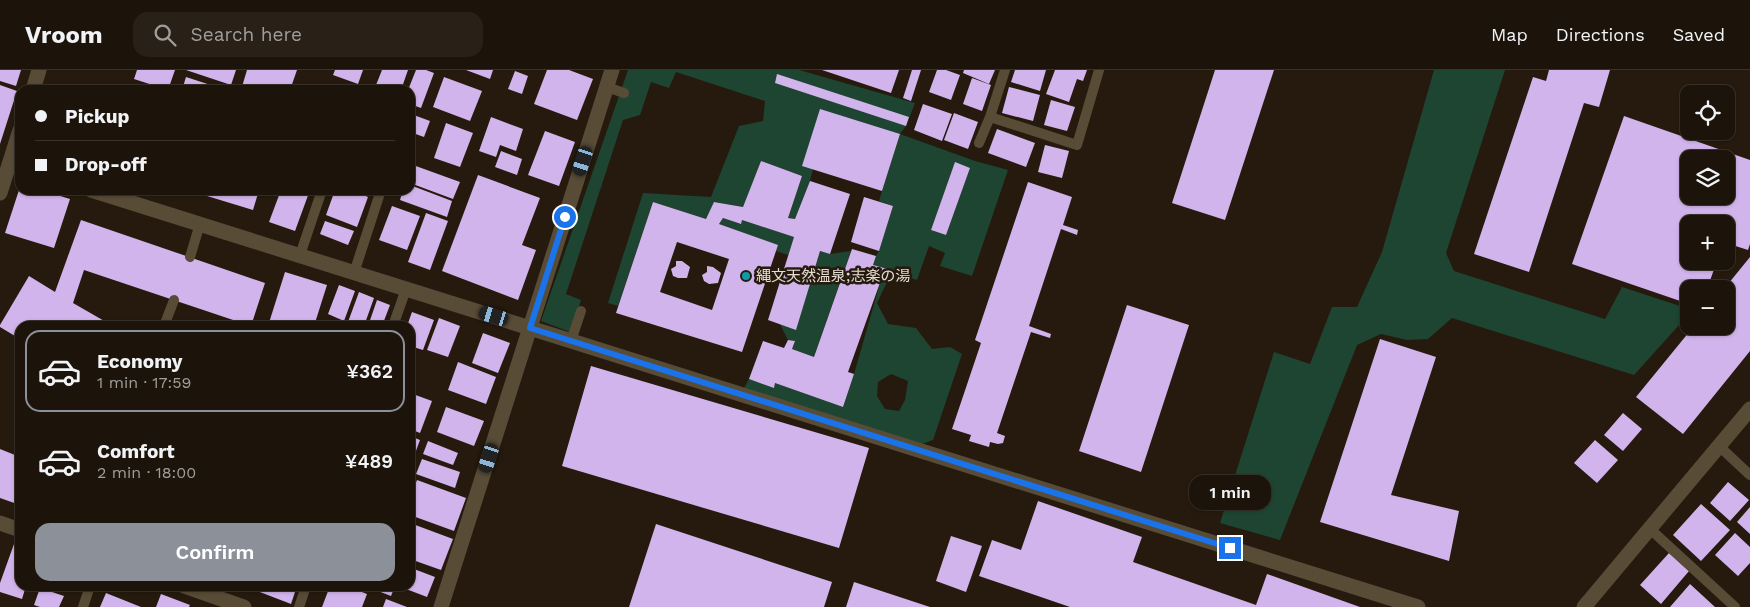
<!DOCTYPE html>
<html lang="en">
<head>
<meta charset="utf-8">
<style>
	:root { --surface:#1c140a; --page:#292118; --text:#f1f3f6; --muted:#a09e9c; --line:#3a332b; --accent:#8c9099 }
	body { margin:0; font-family:"Work Sans","Noto Sans JP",sans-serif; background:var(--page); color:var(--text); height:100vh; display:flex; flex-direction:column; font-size:19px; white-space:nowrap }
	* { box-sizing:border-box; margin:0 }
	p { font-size:16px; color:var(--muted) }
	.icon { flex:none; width:28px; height:28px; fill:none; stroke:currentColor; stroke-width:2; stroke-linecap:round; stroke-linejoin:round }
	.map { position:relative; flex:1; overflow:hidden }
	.panel { position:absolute; left:15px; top:251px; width:400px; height:270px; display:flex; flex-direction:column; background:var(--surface); border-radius:15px; box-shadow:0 1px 4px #0004,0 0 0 1px var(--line) }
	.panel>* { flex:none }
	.banner { position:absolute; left:15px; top:15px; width:400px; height:110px; border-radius:15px; box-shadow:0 1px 4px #0004,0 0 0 1px var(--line); display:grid; align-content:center; height:110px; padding:0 20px; background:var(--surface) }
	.controls { position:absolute; left:1680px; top:15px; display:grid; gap:10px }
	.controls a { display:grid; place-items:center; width:55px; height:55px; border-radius:10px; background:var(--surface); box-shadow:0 1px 4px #0004,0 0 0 1px var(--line); font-size:25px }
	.end { position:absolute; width:22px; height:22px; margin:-11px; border:6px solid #1a73e8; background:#fff; box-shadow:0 0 0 2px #fff }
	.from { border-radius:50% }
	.bubble { position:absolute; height:35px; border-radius:15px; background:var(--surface); box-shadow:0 1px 4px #0004,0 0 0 1px var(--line); font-size:16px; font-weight:600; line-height:35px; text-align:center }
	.car { position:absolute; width:15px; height:30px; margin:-15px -8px; border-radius:6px; box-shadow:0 0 4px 1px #0007; background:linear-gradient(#222 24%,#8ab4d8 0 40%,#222 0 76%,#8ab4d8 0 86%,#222 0) }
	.banner b { display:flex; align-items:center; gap:18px; height:48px; font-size:19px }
	.banner b+b { border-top:1px solid var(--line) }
	.banner i { width:12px; height:12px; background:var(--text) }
	ul { padding:9px 0 0; list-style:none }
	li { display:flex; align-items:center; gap:15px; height:82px; margin:0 10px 8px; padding:0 10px; border:2px solid transparent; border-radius:15px }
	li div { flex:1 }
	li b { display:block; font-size:19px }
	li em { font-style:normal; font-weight:600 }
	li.selected { border-color:var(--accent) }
	li>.icon { width:45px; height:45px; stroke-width:1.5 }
	.primary-button { display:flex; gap:10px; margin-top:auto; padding:10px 20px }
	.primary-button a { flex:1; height:58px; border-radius:15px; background:var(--accent); color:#fff; font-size:20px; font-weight:600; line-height:58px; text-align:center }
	header { display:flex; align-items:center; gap:30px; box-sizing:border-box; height:70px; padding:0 25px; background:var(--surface); border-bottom:1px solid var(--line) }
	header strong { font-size:24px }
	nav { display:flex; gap:28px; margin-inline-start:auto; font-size:18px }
	.search { width:350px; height:45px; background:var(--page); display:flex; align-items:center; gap:12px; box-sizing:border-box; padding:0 18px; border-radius:15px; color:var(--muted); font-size:19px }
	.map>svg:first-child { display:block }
	.green { fill:#1e4532; fill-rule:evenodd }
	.building { fill:#d1b4eb; fill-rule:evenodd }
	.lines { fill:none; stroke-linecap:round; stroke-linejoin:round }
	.service { stroke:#584c37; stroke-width:10 }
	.minor { stroke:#584c37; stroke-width:15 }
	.tertiary { stroke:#584c37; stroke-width:15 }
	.route { stroke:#1a73e8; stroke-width:6 }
	.culture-dot { fill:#0f9aa8; stroke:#251a0d; stroke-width:2 }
	.labels { text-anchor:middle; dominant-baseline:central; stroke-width:5; stroke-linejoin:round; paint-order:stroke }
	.poi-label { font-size:15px; fill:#e3dcd3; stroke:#251a0d; text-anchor:start }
</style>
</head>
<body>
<header>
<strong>Vroom</strong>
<div class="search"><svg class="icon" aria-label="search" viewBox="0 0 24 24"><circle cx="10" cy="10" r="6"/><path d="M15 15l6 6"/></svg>Search here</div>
<nav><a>Map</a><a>Directions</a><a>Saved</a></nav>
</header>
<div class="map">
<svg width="1750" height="537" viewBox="0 0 1750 537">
	<rect width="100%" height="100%" fill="#251a0d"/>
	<!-- green -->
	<path class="green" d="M628 0H799L915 33 906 56 900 64 975 91 1008 100 972 206 940 196 945 183 929 176 917 210 873 195 876 186 879 181 893 136 879 131 900 64 813 99 810 111 795 149 788 148 802 106 761 91 743 137 715 132 706 149 653 132 618 236 608 233 643 123 711 127 739 56 763 51 765 31 676 2 669 18 651 12 640 45 623 50 566 224 581 230 576 247 570 262 541 251ZM955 93 970 98 946 165 931 160Z
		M1434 0H1505L1446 183 1454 201 1605 249 1622 217 1689 239V244L1634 305 1452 248 1428 269 1407 270 1381 264 1357 275 1280 470 1220 453 1274 282 1310 294 1332 237H1357L1382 182Z
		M723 148 740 154 742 150 794 167 788 185 776 181 777 175 719 154Z
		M820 181 830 184 851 181 814 287 792 279 795 271 788 270 780 254Z
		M881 210 887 212 877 233 888 254 916 258 932 279 950 277 962 284 933 370 922 374 744 318 749 309 774 317 775 313 843 337 854 304ZM891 304 908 311 905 330 899 341 885 339 877 326 878 312Z"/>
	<!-- building -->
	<path class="building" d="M0 0H21L16 16 0 11Z
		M137 0H175L168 20 134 9Z
		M186 0H236L231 15Z
		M247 0H297L290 20H241Z
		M335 0H363L358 14 333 5Z
		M382 0H408L401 20H374Z
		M416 0H426L434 3 421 38 410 34V20H408Z
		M466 0H493L490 9Z
		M547 0H569L593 9 577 50 534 34Z
		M822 0H899L891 23Z
		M912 0H921L911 31 903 28Z
		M937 0H946L960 5 951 30 929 22Z
		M964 0H995L989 14 963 3Z
		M1015 0H1046L1040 21 1011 12Z
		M1055 0H1087L1083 11 1077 9 1069 32 1046 24Z
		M1215 0H1274L1225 150 1172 133Z
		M1549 0H1610L1599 37 1584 33 1529 202 1474 184 1533 7 1546 11Z
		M515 1 528 6 522 24 508 19Z
		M777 4 909 47 906 56 775 13Z
		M186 7 226 20H182Z
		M444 7 482 21 470 51 433 37Z
		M972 8 991 15 982 41 963 34Z
		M0 15 17 21 0 74Z
		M1009 17 1040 25 1033 51 1002 43Z
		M1051 30 1075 37 1067 61 1044 55Z
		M923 34 952 44 942 71 914 60Z
		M820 39 900 64 882 121 802 96Z
		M954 43 978 52 968 79 944 70Z
		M411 44 430 51 424 67 410 62Z
		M1624 46 1750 90V174L1748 180 1726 173V154H1689V191H1717L1707 219H1689V234L1572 194ZM1689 89H1726V126H1689Z
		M491 47 523 59 516 81 500 75 496 87 479 81Z
		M446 53 473 63 460 97 434 88Z
		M997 59 1035 73 1026 97 988 83Z
		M545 61 575 72 559 116 528 105Z
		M1045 75 1069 81 1062 108 1038 102Z
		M501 81 522 89 517 105 495 97Z
		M761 91 802 106 788 148 795 149 810 111 850 124 830 184 820 181 796 260 768 250 794 167 742 150 741 154 723 148 719 154 778 175 742 282 616 243 653 132 706 149 714 132 743 137ZM677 172 729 189 712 240 660 222Z
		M955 92 970 98 946 165 931 160Z
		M413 95 460 112 453 129 410 113V104Z
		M478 105 540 128 522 175 536 180 518 230 442 201Z
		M1028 112 1072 127 1063 155 1078 160 1077 165 1061 159 1029 256 1051 264 1050 268 1031 262 997 363 1005 366 1003 373 998 374 990 372 989 377 969 371 971 365 952 359 981 273 975 270Z
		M410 115 452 131 447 147 400 130 403 120H410Z
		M19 120H41L70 129 54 178 5 163Z
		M209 120H259L253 140 207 126Z
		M281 120H310L295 161 269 152Z
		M335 120H351L368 127 357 157 326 145Z
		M864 127 893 136 879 181 851 172Z
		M392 136 420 146 407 180 379 170Z
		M426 143 448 151 430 200 408 192Z
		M81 150 265 213 251 256 84 200 73 233 113 256H20V269L0 257V255L29 206 55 222Z
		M325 151 354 161 348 175 320 164Z
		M852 179 876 186 873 195 891 200 887 212 881 210 848 302 854 304 843 337 775 313 774 318 749 309 763 271 784 278 788 270 795 271 792 279 814 287Z
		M1750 187V281L1683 364 1636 327 1694 256H1726V219H1724Z
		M676 191H682L690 197 687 208H678L673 206 671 199 676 196Z
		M707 196 713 197 721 203 718 213 709 214 704 211 702 205 707 202Z
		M285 202 327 215 314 256H268Z
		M339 215 355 221 344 251 328 244Z
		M359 222 374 228 364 256 348 252Z
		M377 230 390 235 382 256H368Z
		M1127 235 1189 255 1141 402 1079 381Z
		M412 242 434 250 423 280 410 276V256H407Z
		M439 248 460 256 448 287 427 280Z
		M329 252 339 256H328Z
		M483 263 510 273 498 303 472 293Z
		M1380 269 1436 287 1391 425 1459 441 1449 491 1320 452Z
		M458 292 496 307 486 334 448 320Z
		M591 296 869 378 839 478 562 396Z
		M410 323 432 331 420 363 410 359Z
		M446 337 484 351 474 376 437 362Z
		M1623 343 1642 359 1623 381 1604 365Z
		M410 366 420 370 410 397Z
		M1595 370 1618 390 1597 413 1574 393Z
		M428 371 458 383 453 395 423 384Z
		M0 379 20 387V435L0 428Z
		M422 389 460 402 455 418 416 404Z
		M417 410 466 428 454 461 410 445V428Z
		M1728 412 1749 430 1730 451 1710 433Z
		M1038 431 1142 467 1133 492 1256 535 1267 504 1360 537H1070L979 506 992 470 1021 480Z
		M1701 434 1730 460 1701 491 1673 465Z
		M1750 437V464L1737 452Z
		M410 453 453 469 441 500 410 489Z
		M656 454 832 512 824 537H629Z
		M1735 463 1750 477V493L1738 506 1715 485Z
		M951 466 982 476 966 522 936 511Z
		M14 474 20 476V516H26L22 529 0 522V513Z
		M1669 483 1689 501 1661 534 1640 515Z
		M414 499 435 507 427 527 406 519 407 516H410V509Z
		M854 512 930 537H846Z
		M1690 514 1715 537H1670Z
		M61 516H78L76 522Z
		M253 516H297L291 534 252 519Z
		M330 516H347L367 524 362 537H322Z
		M380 516H395L391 526 378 521Z
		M40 518 64 526 59 537H40L34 535Z
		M106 523 141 537H100Z
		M161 524 190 535 189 537H156Z
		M386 529 407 537H383Z"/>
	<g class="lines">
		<!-- service -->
		<path class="service" d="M607 17 624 23
			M990 47 1077 75 1099 0
			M979 73 990 47 1005 0
			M300 185 322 120
			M190 187 200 154
			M354 203 381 120
			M164 256 174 230
			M393 256 406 219
			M571 271 581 241
			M1719 376 1750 405
			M1649 458 1735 537
			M83 537 90 516
			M299 537 306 516"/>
		<!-- minor -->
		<path class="minor" d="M530 258 1418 537
			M441 537 612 0"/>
		<!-- tertiary -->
		<path class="tertiary" d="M33 20 39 0
			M91 120 530 258
			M0 123 20 60
			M0 453 20 460
			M184 516 244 537
			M1584 537 1750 339"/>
	</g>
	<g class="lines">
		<!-- route -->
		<path class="route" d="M565 147 530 258 1230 478"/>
	</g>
	<!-- markers -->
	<circle class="culture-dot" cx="746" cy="206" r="5"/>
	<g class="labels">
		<!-- poi labels -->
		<g class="poi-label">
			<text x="756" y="206">縄文天然温泉;志楽の湯</text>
		</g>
	</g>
</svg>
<div class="controls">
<a><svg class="icon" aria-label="locate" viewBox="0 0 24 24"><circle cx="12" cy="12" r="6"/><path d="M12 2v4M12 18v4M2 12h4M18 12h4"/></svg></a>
<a><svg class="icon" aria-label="layers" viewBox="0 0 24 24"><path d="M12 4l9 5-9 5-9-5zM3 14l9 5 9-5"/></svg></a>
<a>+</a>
<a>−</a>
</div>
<i class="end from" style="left:565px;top:147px"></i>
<i class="end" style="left:1230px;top:478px"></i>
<div class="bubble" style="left:1189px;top:405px;width:82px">1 min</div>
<i class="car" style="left:583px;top:91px;rotate:198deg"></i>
<i class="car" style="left:494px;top:246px;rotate:287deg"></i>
<i class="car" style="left:489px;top:388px;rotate:198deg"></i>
<div class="banner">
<b><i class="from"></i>Pickup</b>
<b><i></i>Drop-off</b>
</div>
<section class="panel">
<ul>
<li class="selected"><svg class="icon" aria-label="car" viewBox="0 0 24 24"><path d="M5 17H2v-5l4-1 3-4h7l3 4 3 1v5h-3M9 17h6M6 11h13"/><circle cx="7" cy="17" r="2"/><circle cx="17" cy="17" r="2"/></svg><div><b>Economy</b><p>1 min · 17:59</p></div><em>¥362</em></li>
<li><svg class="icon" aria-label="car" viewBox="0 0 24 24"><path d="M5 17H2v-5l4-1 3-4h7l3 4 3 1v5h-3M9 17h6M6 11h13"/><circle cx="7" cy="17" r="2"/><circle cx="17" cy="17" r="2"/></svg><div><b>Comfort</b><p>2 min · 18:00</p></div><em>¥489</em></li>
</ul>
<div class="primary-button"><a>Confirm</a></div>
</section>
</div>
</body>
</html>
